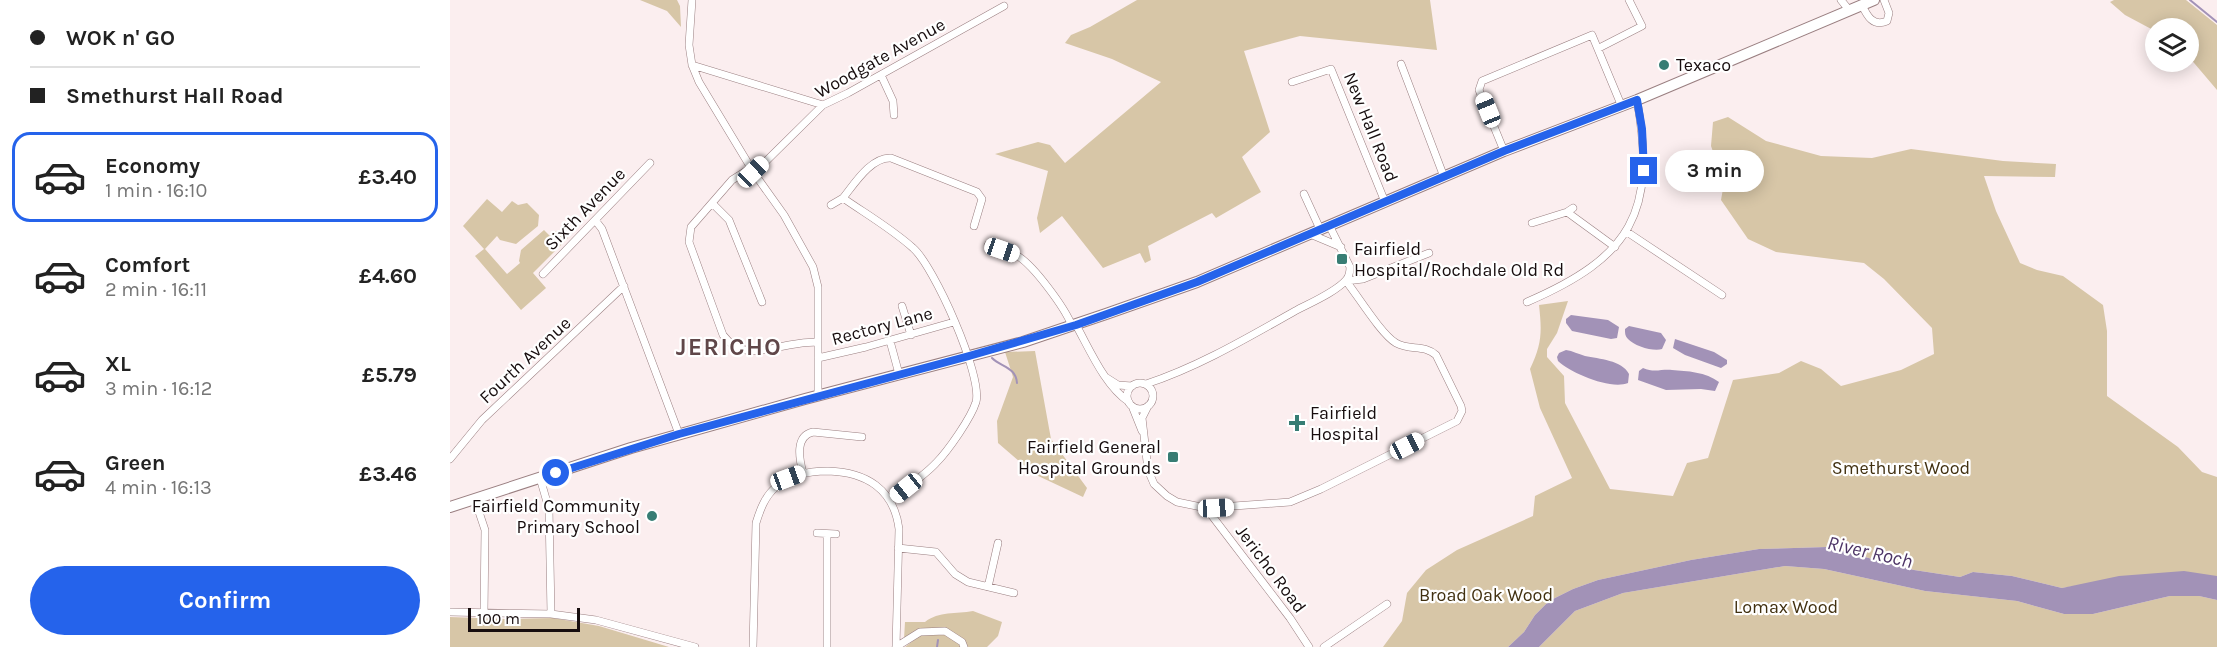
<!DOCTYPE html>
<html lang="en">
<head>
<meta charset="utf-8">
<style>
	:root { --surface:#fff; --page:#f2f2f2; --text:#222; --muted:#767676; --line:#e0e0e0; --accent:#2563eb }
	body { margin:0; font-family:Karla,sans-serif; background:var(--page); color:var(--text); height:100vh; display:flex; flex-direction:column; font-size:22px; white-space:nowrap }
	* { box-sizing:border-box; margin:0 }
	p { font-size:20px; color:var(--muted) }
	.icon { flex:none; width:33px; height:33px; fill:none; stroke:currentColor; stroke-width:2; stroke-linecap:round; stroke-linejoin:round }
	.map { position:relative; flex:1; overflow:hidden }
	.drawer { display:flex; flex-direction:column; background:var(--surface); width:450px }
	.drawer>* { flex:none }
	.banner { display:grid; align-content:center; height:132px; padding:0 30px; background:var(--surface) }
	.tools { position:absolute; left:1695px; top:18px; display:grid; gap:12px }
	.tools a { display:grid; place-items:center; width:54px; height:54px; border-radius:50%; background:var(--surface); box-shadow:0 3px 15px #0003; font-size:30px }
	.scale { position:absolute; left:18px; bottom:15px; width:112px; box-sizing:border-box; padding-left:6px; border:3px solid #170d0e; border-top:0; font-size:16px; line-height:21px; white-space:nowrap; color:#170d0e; -webkit-text-stroke:4px #fff; paint-order:stroke }
	.end { position:absolute; width:27px; height:27px; margin:-14px; border:8px solid #2563eb; background:#fff; box-shadow:0 0 0 3px #fff }
	.from { border-radius:50% }
	.bubble { position:absolute; height:42px; border-radius:21px; background:var(--surface); box-shadow:0 3px 15px #0003; font-size:20px; font-weight:700; line-height:42px; text-align:center }
	.car { position:absolute; width:18px; height:36px; margin:-18px -9px; border-radius:8px; box-shadow:0 0 4px 2px #0007; background:linear-gradient(#fff 24%,#345 0 40%,#fff 0 76%,#345 0 86%,#fff 0) }
	.banner b { display:flex; align-items:center; gap:21px; height:57px; font-size:22px }
	.banner b+b { border-top:2px solid var(--line) }
	.banner i { width:15px; height:15px; background:var(--text) }
	ul { padding:0; list-style:none }
	li { display:flex; align-items:center; gap:18px; height:90px; margin:0 12px 9px; padding:0 18px; border:3px solid transparent; border-radius:18px }
	li div { flex:1 }
	li b { display:block; font-size:22px }
	li em { font-style:normal; font-weight:700 }
	li.active { border-color:var(--accent) }
	li>.icon { width:54px; height:54px; stroke-width:1.5 }
	.button { display:flex; gap:12px; margin-top:auto; padding:12px 30px }
	.button a { flex:1; height:69px; border-radius:36px; background:var(--accent); color:#fff; font-size:24px; font-weight:700; line-height:69px; text-align:center }
	main { display:flex; flex:1; min-height:0 }
	.map>svg:first-child { display:block }
	.green { fill:#d7c6a7 }
	.water { fill:#a292b7 }
	.lines { fill:none; stroke-linecap:round; stroke-linejoin:round }
	.stream { stroke:#a292b7; stroke-width:2 }
	.minor-casing { stroke:#9a7f81; stroke-width:8 }
	.secondary-casing { stroke:#9a7f81; stroke-width:12 }
	.minor { stroke:#fff; stroke-width:7 }
	.secondary { stroke:#fff; stroke-width:10 }
	.route { stroke:#2563eb; stroke-width:8 }
	.poi-dot { fill:#377d74; stroke:#fff; stroke-width:2 }
	.labels { text-anchor:middle; dominant-baseline:central; stroke-width:4.5; stroke-linejoin:round; paint-order:stroke }
	.street-label { font-size:18px; fill:#170d0e; stroke:#fff }
	.poi-label { font-size:18px; fill:#170d0e; stroke:#fff; text-anchor:start }
	.park-label { font-size:18px; fill:#413010; stroke:#fff }
	.water-label { font-size:20px; font-style:italic; fill:#4c3365; stroke:#fff }
	.district-label { font-size:24px; font-weight:bold; letter-spacing:1.5px; fill:#604749; stroke:#fff }
</style>
</head>
<body>
<main>
<section class="drawer">
<div class="banner">
<b><i class="from"></i>WOK n' GO</b>
<b><i></i>Smethurst Hall Road</b>
</div>
<ul>
<li class="active"><svg class="icon" aria-label="car" viewBox="0 0 24 24"><path d="M5 17H2v-5l4-1 3-4h7l3 4 3 1v5h-3M9 17h6M6 11h13"/><circle cx="7" cy="17" r="2"/><circle cx="17" cy="17" r="2"/></svg><div><b>Economy</b><p>1 min · 16:10</p></div><em>£3.40</em></li>
<li><svg class="icon" aria-label="car" viewBox="0 0 24 24"><path d="M5 17H2v-5l4-1 3-4h7l3 4 3 1v5h-3M9 17h6M6 11h13"/><circle cx="7" cy="17" r="2"/><circle cx="17" cy="17" r="2"/></svg><div><b>Comfort</b><p>2 min · 16:11</p></div><em>£4.60</em></li>
<li><svg class="icon" aria-label="car" viewBox="0 0 24 24"><path d="M5 17H2v-5l4-1 3-4h7l3 4 3 1v5h-3M9 17h6M6 11h13"/><circle cx="7" cy="17" r="2"/><circle cx="17" cy="17" r="2"/></svg><div><b>XL</b><p>3 min · 16:12</p></div><em>£5.79</em></li>
<li><svg class="icon" aria-label="car" viewBox="0 0 24 24"><path d="M5 17H2v-5l4-1 3-4h7l3 4 3 1v5h-3M9 17h6M6 11h13"/><circle cx="7" cy="17" r="2"/><circle cx="17" cy="17" r="2"/></svg><div><b>Green</b><p>4 min · 16:13</p></div><em>£3.46</em></li>
</ul>
<div class="button"><a>Confirm</a></div>
</section>
<div class="map">
<svg width="1767" height="647" viewBox="0 0 1767 647">
	<rect width="100%" height="100%" fill="#fbeeef"/>
	<!-- green -->
	<path class="green" d="M190 0H227L230 6 231 27 217 11Z
		M687 0H980L987 50 850 36 794 51 820 132 792 157 811 192 766 218 762 213 698 246 701 260 695 263 690 253 653 268 612 216 590 233 587 218 598 171 545 154 588 142 600 145 615 163 711 82 662 59 615 43 621 35 640 27Z
		M1664 0H1736L1767 25V90L1739 57 1738 28H1706L1705 31 1675 15 1660 2Z
		M1278 117 1316 141 1371 156 1422 158 1461 149 1553 161 1606 164 1605 177 1534 176 1546 211 1570 263 1587 270 1613 276 1653 305 1657 331V396L1728 447 1752 472 1767 477V576L1637 584 1612 588 1562 576 1523 572 1510 577 1464 570 1377 547 1309 549 1241 560 1148 580 1123 589 1099 601 1085 615 1074 632 1058 647H933L952 621 957 593 976 570 1007 550 1083 516 1085 496 1122 478 1090 408 1080 369C1092 344 1092 332 1089 305L1118 301 1107 333 1097 349V357L1114 376 1115 403 1160 489 1223 496 1237 463 1258 458 1283 380 1329 373 1351 361 1371 369 1391 386 1451 370 1484 354 1482 328 1434 279 1414 263 1326 252 1298 239 1271 200 1274 183 1261 146 1263 122Z
		M37 199 52 212 62 201 68 205 77 203 89 215 88 226 66 244 50 240 47 236 35 249 57 274 70 263 69 261 71 250 94 230 100 236 106 231 118 238 83 273 96 288 71 310 25 256 34 249 13 226Z
		M585 351 601 439 637 488 633 497 584 474 548 443 547 421 563 377 555 352Z
		M1335 566 1374 569 1475 591 1567 601 1614 614H1643L1720 596H1749L1767 600V647H1089L1125 611 1173 593Z
		M523 611 552 622 548 636 537 647H516L495 630 454 639 455 622H475C489 611 506 614 523 611Z
		M0 617 55 619 103 618 149 626 219 647H0Z
		M494 633 509 643 511 647H455L472 634Z"/>
	<!-- water -->
	<path class="water" d="M1121 315 1158 320 1169 327 1167 338 1161 339 1122 331 1116 323V319Z
		M1179 326 1211 333 1216 340 1212 349C1204 352 1184 346 1178 339 1175 336 1175 333 1175 329Z
		M1225 339 1264 352 1277 360V364L1271 368 1235 355 1223 348Z
		M1116 350C1123 351 1128 354 1135 356 1149 359 1172 360 1179 374L1178 383C1160 390 1121 373 1108 361L1107 357 1109 353Z
		M1193 368C1204 373 1211 369 1222 370 1237 371 1256 372 1269 382L1265 391 1251 389 1216 390 1188 380 1189 371Z
		M1377 547 1464 570 1510 577 1523 572 1562 576 1612 588 1669 576 1734 571 1767 576V600L1749 596H1720L1643 614H1614L1567 601 1475 591 1374 569 1335 566 1173 593 1125 611 1089 647H1058L1074 632 1085 615 1099 601 1123 589 1148 580 1241 560 1309 549Z"/>
	<g class="lines">
		<!-- stream -->
		<path class="stream" d="M1740 0 1767 22
			M542 358C551 367 566 367 567 383
			M487 647 488 640"/>
		<defs>
			<path id="minor" d="M242 0 239 45 242 65 249 82 304 173 334 215 363 267 368 287V396
				M1391 0 1399 10
				M1412 5C1417 16 1423 27 1437 21L1439 13 1434 0
				M1149 48 1192 26 1179 0
				M951 64 994 177
				M242 65 373 105
				M431 75 443 101 444 115
				M842 82 881 69 935 202
				M1054 151 1029 90 1032 81 1142 35 1172 107
				M301 168 282 180 241 227 239 242 273 335C291 359 314 350 339 345 349 343 358 342 368 342
				M304 173 373 105 398 93 554 6
				M854 194 870 229
				M262 203 279 220 312 302
				M381 205 393 198
				M1117 212 1165 247
				M145 220 152 229 229 434
				M1082 223 1117 212 1123 208
				M1177 232 1272 295
				M860 234 891 247
				M538 245C547 249 557 251 566 255 583 264 615 308 622 326
				M93 274 200 163
				M896 281 913 279 979 253
				M1077 302C1181 257 1207 213 1187 100
				M452 306 461 335
				M626 325C640 350 655 386 679 402
				M440 341 449 374
				M368 358 416 347 504 322
				M657 378 668 385 682 386
				M677 396a13 13 0 1 1 26 0a13 13 0 1 1-26 0Z
				M696 384C748 367 797 338 845 311 860 303 886 292 896 280 900 276 900 271 900 267L879 225
				M682 406 692 431
				M698 406 692 418 698 470 704 484 717 496 727 502 756 508 840 502 871 489 1007 421 1012 411 1011 406 986 355C974 344 960 351 946 343 931 334 908 296 896 281
				M0 459 32 420 174 286
				M353 473C349 458 345 436 363 432L412 437
				M90 478 99 509 101 614
				M25 500 35 530 34 614
				M440 500C455 488 473 477 486 463 498 451 521 418 526 402 533 376 484 266 463 248 442 229 416 214 393 198 405 183 421 157 441 158L527 192 532 199 524 226
				M756 508 840 618 859 647
				M367 533 386 534
				M448 548 486 552 505 574 518 582 564 593
				M538 587 548 543
				M0 612 101 614 146 620 245 647
				M303 647 306 523C310 510 315 496 326 487 341 474 359 471 378 471 416 472 444 489 449 529L446 647
				M377 647V534
				M446 647 470 632 495 631 512 642 514 647
				M874 647 937 604"/>
			<path id="secondary" d="M0 507 181 448 355 399 573 342 656 314 747 282 1054 151 1187 100 1424 0"/>
		</defs>
		<!-- minor casing -->
		<use href="#minor" class="minor-casing"/>
		<!-- secondary casing -->
		<use href="#secondary" class="secondary-casing"/>
		<!-- minor -->
		<use href="#minor" class="minor"/>
		<!-- secondary -->
		<use href="#secondary" class="secondary"/>
	</g>
	<g class="lines">
		<!-- route -->
		<path class="route" d="M106 473 229 434 519 356 626 325 747 282 1054 151 1187 100 1192 129 1194 171"/>
	</g>
	<!-- markers -->
	<g class="poi-dot">
		<circle cx="1214" cy="65" r="6"/>
		<rect x="886" y="253" width="12" height="12" rx="3"/>
		<path d="M844 414h6v6h6v6h-6v6h-6v-6h-6v-6h6z"/>
		<rect x="717" y="451" width="12" height="12" rx="3"/>
		<circle cx="202" cy="516" r="6"/>
	</g>
	<g class="labels">
		<!-- street labels -->
		<g class="street-label">
			<text transform="translate(430 58) rotate(-29)">Woodgate Avenue</text>
			<text transform="translate(921 127) rotate(68)">New Hall Road</text>
			<text transform="translate(135 209) rotate(-46)">Sixth Avenue</text>
			<text transform="translate(432 326) rotate(-15)">Rectory Lane</text>
			<text transform="translate(75 360) rotate(-43)">Fourth Avenue</text>
			<text transform="translate(821 569) rotate(53)">Jericho Road</text>
		</g>
		<!-- poi labels -->
		<g class="poi-label">
			<text x="1226" y="65">Texaco</text>
			<text x="904" y="249">Fairfield<tspan x="904" dy="21">Hospital/Rochdale Old Rd</tspan></text>
			<text x="860" y="413">Fairfield<tspan x="860" dy="21">Hospital</tspan></text>
			<text x="711" y="447" text-anchor="end">Fairfield General<tspan x="711" dy="21">Hospital Grounds</tspan></text>
			<text x="190" y="506" text-anchor="end">Fairfield Community<tspan x="190" dy="21">Primary School</tspan></text>
		</g>
		<!-- park labels -->
		<g class="park-label">
			<text x="1451" y="468">Smethurst Wood</text>
			<text x="1036" y="595">Broad Oak Wood</text>
			<text x="1336" y="607">Lomax Wood</text>
		</g>
		<!-- water labels -->
		<g class="water-label">
			<text transform="translate(1420 552) rotate(13)">River Roch</text>
		</g>
		<!-- district labels -->
		<g class="district-label">
			<text x="279" y="347">JERICHO</text>
		</g>
	</g>
</svg>
<div class="tools">
<a><svg class="icon" aria-label="layers" viewBox="0 0 24 24"><path d="M12 4l9 5-9 5-9-5zM3 14l9 5 9-5"/></svg></a>
</div>
<div class="scale">100 m</div>
<i class="end from" style="left:106px;top:473px"></i>
<i class="end" style="left:1194px;top:171px"></i>
<div class="bubble" style="left:1215px;top:150px;width:99px">3 min</div>
<i class="car" style="left:1038px;top:110px;rotate:338deg"></i>
<i class="car" style="left:303px;top:172px;rotate:46deg"></i>
<i class="car" style="left:552px;top:250px;rotate:109deg"></i>
<i class="car" style="left:957px;top:446px;rotate:63deg"></i>
<i class="car" style="left:338px;top:478px;rotate:70deg"></i>
<i class="car" style="left:456px;top:488px;rotate:231deg"></i>
<i class="car" style="left:766px;top:508px;rotate:87deg"></i>
</div>
</main>
</body>
</html>
